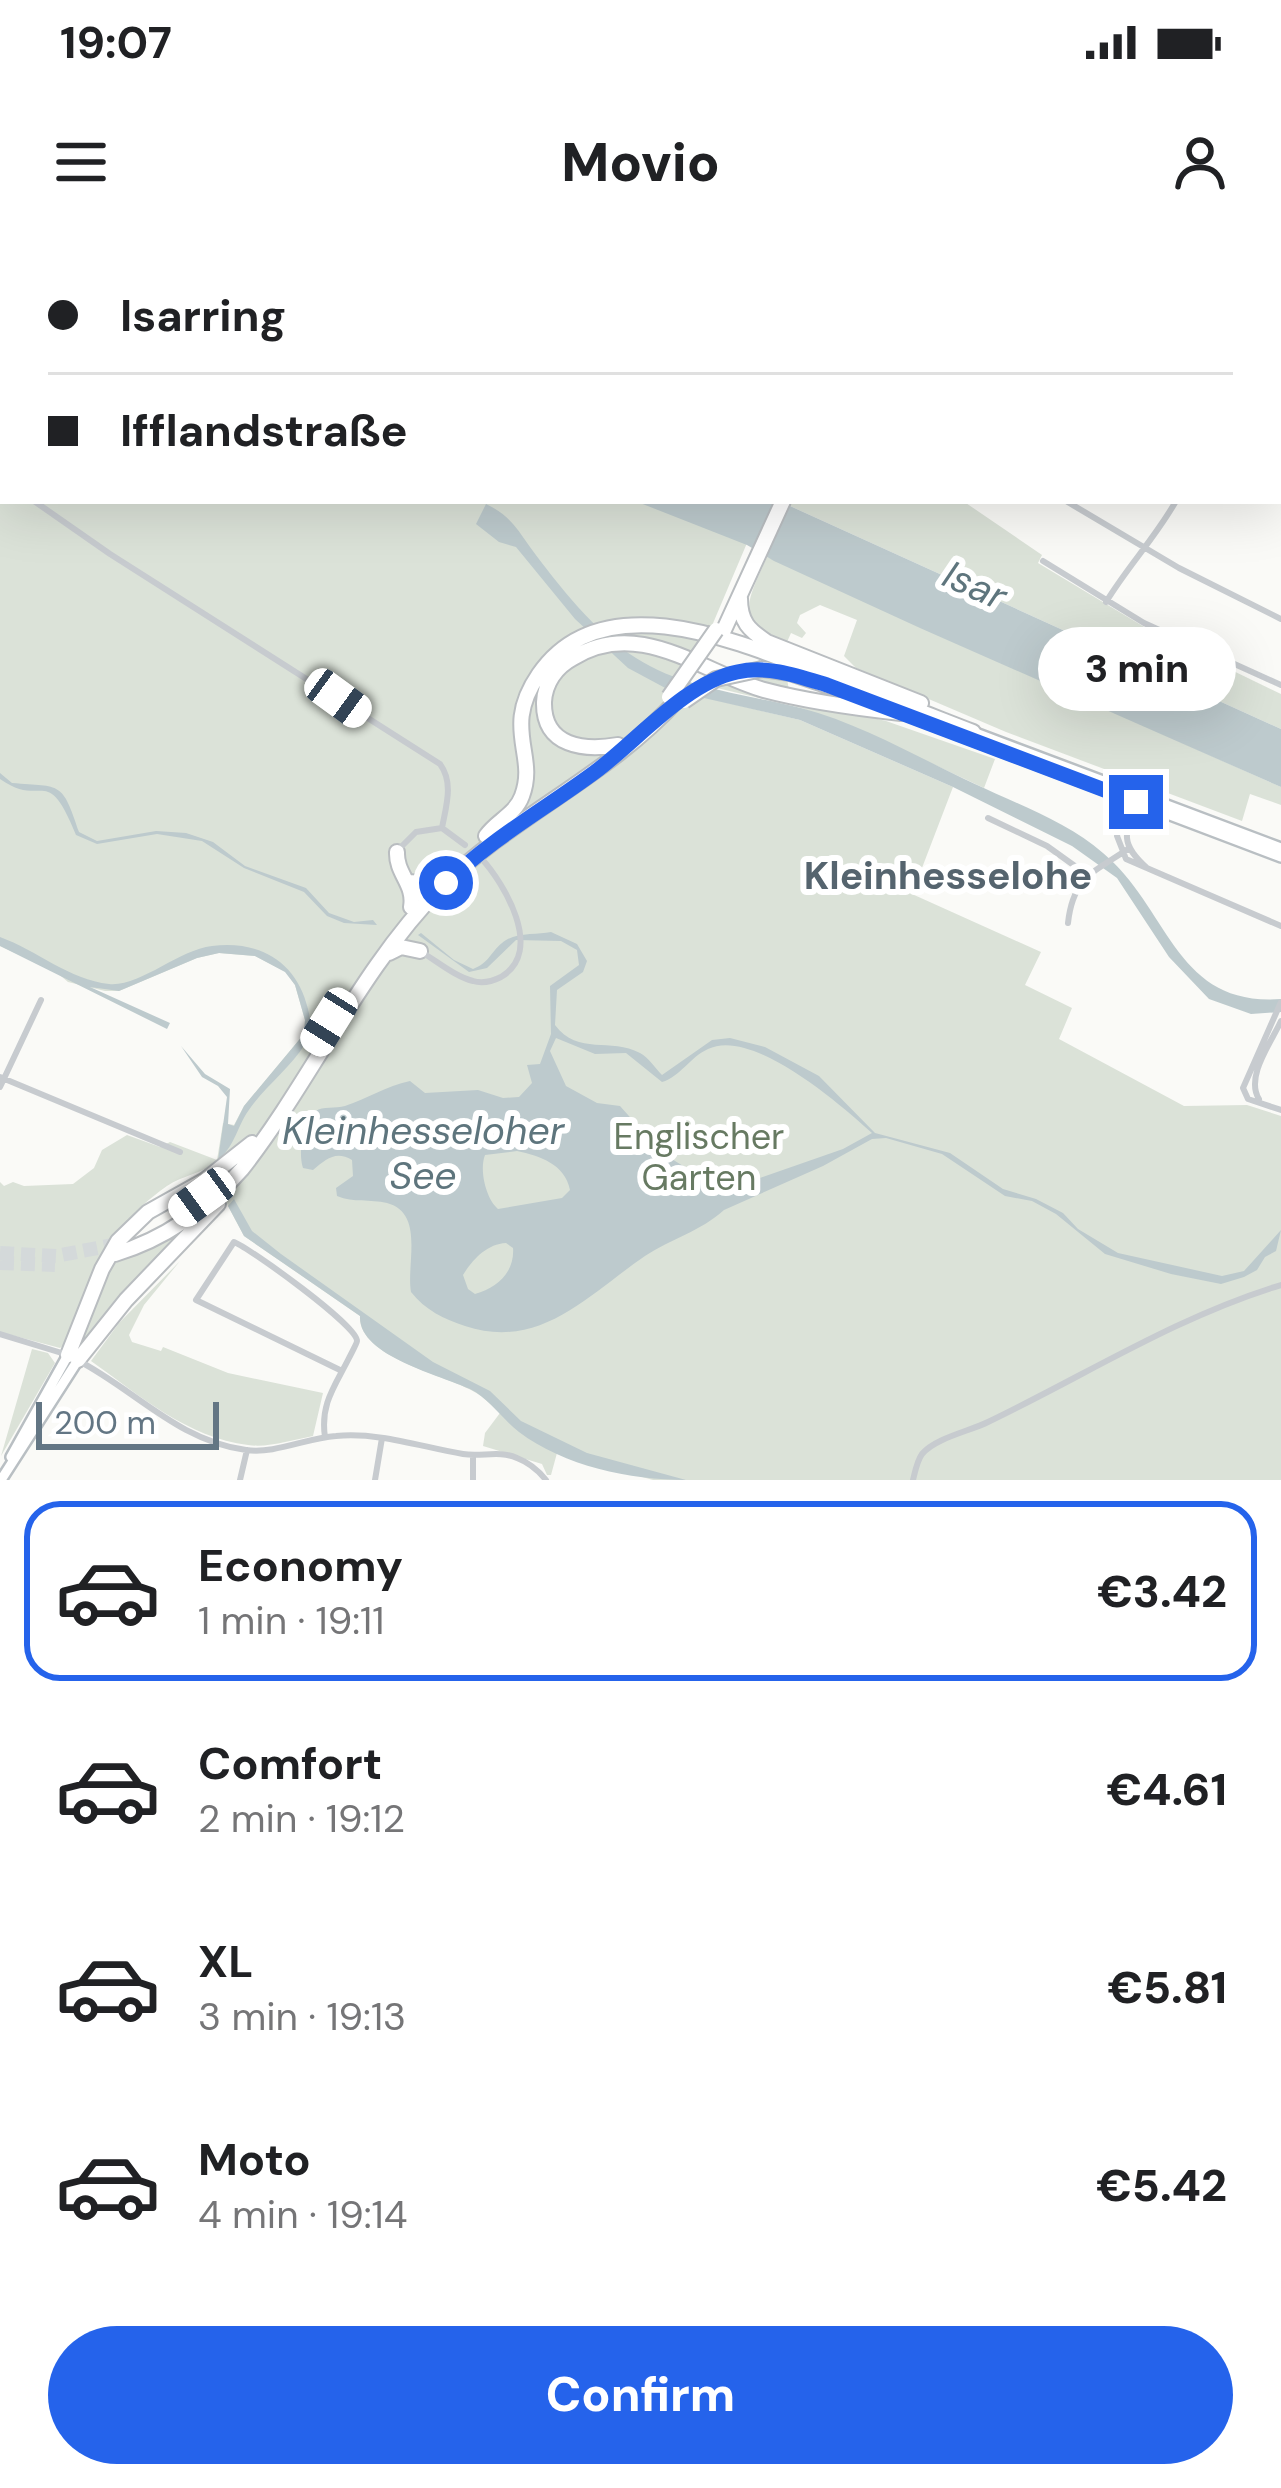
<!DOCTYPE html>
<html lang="en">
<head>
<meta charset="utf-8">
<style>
	:root { --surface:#fff; --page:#f2f2f2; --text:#202124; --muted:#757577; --line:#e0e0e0; --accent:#2563eb }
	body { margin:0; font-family:"DM Sans",sans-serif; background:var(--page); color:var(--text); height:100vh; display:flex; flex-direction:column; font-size:45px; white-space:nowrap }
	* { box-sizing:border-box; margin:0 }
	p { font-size:39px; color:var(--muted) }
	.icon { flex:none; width:66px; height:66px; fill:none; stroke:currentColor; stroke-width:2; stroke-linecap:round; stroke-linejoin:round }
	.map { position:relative; height:1240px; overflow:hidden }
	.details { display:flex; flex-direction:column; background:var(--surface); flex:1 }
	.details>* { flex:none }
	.guide { position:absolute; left:0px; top:0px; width:1281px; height:264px; box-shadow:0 12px 48px #0002; display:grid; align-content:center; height:264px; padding:0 48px; background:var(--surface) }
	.scale { position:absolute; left:36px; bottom:30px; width:183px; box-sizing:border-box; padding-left:12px; border:6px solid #637684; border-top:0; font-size:33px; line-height:42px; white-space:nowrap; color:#637684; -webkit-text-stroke:9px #fff; paint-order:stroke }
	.end { position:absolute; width:54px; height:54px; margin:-27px; border:15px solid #2563eb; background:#fff; box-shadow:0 0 0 6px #fff }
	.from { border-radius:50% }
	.bubble { position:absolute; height:84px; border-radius:42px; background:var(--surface); box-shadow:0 12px 48px #0002; font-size:39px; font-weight:800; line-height:84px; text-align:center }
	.car { position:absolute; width:36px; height:72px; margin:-36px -18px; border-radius:15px; box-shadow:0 0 9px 3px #0007; background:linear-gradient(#fff 24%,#345 0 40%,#fff 0 76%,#345 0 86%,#fff 0) }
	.guide b { display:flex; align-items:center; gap:42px; height:114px; font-size:45px }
	.guide b+b { border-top:3px solid var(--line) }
	.guide i { width:30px; height:30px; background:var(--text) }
	ul { padding:21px 0 0; list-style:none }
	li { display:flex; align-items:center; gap:36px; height:180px; margin:0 24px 18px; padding:0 24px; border:6px solid transparent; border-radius:36px }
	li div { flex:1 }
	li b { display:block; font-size:45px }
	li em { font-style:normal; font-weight:800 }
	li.selected { border-color:var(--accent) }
	li>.icon { width:108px; height:108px; stroke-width:1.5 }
	.action { display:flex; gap:24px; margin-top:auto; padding:24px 48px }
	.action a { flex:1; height:138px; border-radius:72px; background:var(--accent); color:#fff; font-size:48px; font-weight:800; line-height:138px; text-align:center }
	.status { display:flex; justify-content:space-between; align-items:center; height:84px; padding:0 60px; background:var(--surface); direction:ltr }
	.status svg { height:33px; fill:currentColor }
	header { display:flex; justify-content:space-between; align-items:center; height:156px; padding:0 48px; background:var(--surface); font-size:54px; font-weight:800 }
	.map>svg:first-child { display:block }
	.green { fill:#dbe2d8 }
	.water { fill:#bdcacd; fill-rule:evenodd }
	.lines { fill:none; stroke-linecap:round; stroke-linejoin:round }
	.trunk-tunnel { stroke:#d4d9da; stroke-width:14; stroke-dasharray:14 7; stroke-linecap:butt }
	.secondary-casing { stroke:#b9bfc3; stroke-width:14 }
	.trunk-casing { stroke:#b9bdc0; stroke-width:18 }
	.minor { stroke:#c7cbcf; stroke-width:6 }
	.secondary { stroke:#fff; stroke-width:9 }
	.trunk { stroke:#fff; stroke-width:14 }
	.trunk-bridge-casing { stroke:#b9bdc0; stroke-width:18; stroke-linecap:butt }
	.trunk-bridge { stroke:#fff; stroke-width:14 }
	.route { stroke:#2563eb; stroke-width:15 }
	.labels { text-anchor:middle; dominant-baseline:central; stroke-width:12; stroke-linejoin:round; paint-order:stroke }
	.park-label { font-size:36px; fill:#677a62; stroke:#fff }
	.water-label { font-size:39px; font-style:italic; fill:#5e757d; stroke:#fff }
	.neighbourhood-label { font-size:39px; font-weight:bold; fill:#55646e; stroke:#fff }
</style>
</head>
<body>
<div class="status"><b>19:07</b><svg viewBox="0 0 49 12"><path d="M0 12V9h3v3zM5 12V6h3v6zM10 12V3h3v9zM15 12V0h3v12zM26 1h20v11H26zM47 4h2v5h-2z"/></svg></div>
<header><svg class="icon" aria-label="menu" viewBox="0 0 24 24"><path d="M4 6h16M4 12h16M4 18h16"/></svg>Movio<svg class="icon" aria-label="person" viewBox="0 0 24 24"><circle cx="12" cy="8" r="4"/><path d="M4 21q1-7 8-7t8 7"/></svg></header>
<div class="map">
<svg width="1281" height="1240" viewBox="0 0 1281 1240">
	<rect width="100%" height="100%" fill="#fafaf7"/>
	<!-- green -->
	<path class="green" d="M0 0 35 3H3V261H651L747 303 711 388 670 449 800 480 953 547 912 654 1041 712 1025 745 1072 768 1059 799 1184 866 1247 865 1281 876V1240H653L557 1213 551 1235H547L542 1224 483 1206 485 1193 500 1173C490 1164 482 1155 469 1149 441 1134 358 1116 360 1076L244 996 228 966 223 946 177 979 222 943 217 921C202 934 183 935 167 946 107 988 92 1036 68 1102L60 1108 0 1092V942L4 946 13 942 24 946 73 944 94 928 102 910 127 895 160 907 170 902 217 920 223 883 234 885 244 866 304 794 305 780 295 745 286 732 255 716 219 713 197 718 119 751H105L68 742 55 731 0 706Z
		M779 261H963L1042 315 1038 323 1151 391 1281 454V489Z
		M767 317 1281 547V565L1250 554 1242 581 1006 492 856 428 844 416 857 380 820 365 800 375 797 383 806 393 802 398 791 393 787 402C733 380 747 362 767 317Z
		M777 435 787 438 790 458 886 481 995 519 984 548 858 489 801 468 713 447 742 437Z
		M194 982 82 1109 78 1106 89 1085 110 1022Z
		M180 1021 144 1065 129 1095 132 1102 161 1111 163 1107 228 1133 323 1153 313 1196C292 1200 268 1208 248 1205 188 1198 139 1155 91 1121L119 1083Z
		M32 1109 48 1113 55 1123 1 1216Z"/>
	<!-- water -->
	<path class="water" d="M635 261H779L1281 489V547L920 388 774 321 747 305Z
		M486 264C509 275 516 287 530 307 559 346 595 392 636 418 684 449 747 454 801 468 862 484 919 518 975 544 1017 564 1068 582 1103 613 1170 669 1175 767 1281 759V772L1251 774 1209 759 1169 717 1117 638 1072 606 953 547 800 480 669 450 628 428 575 379 516 307 499 302 476 284Z
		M0 533 12 543C62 547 62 541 79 592L97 601 156 591 186 593 213 602 245 626 306 648 329 673 354 682 373 680 377 685 344 683 327 676 304 652 244 628 202 601 157 594 97 604 76 595C46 521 44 570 0 539Z
		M551 692 577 704 587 721 583 732 557 750 555 785C578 816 611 797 640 813 649 818 655 828 662 835L712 800 730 798 765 807 819 836 875 893 950 913 1003 949 1036 959 1063 973 1078 989 1118 1013 1222 1036 1244 1031 1281 990 1276 1011 1265 1017 1257 1030 1244 1037 1221 1044 1171 1034 1105 1014 1056 974 1032 961 1005 956 942 914 886 898 872 899 823 926 724 970C701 991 671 999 645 1016 588 1055 540 1111 465 1086 444 1079 425 1070 411 1052 406 1024 425 973 387 963 370 959 354 963 337 956L336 948 353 936 352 920C336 910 326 919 313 930L303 928C298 913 302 882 316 871 322 866 336 869 345 866 367 859 386 846 410 841L425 853 478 850 503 858 519 857 532 843 527 825 540 824 551 794 550 746 579 725 577 710 561 701 516 700 487 728 469 732 418 695 421 693 454 720 473 729C489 723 490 713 502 703 514 692 537 695 551 692ZM556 798 595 814 626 813 662 842C680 837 690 817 708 809 752 787 841 865 872 893L843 909 757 939 730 945 706 940 662 913 620 866 597 863 566 846 550 811ZM517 911C540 916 565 924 570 950L562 958 498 969C486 959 479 930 485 915ZM506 1003 513 1008C515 1032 497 1048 475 1054L468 1049 463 1035C473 1019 487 1004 506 1003Z
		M0 697C36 710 70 740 109 744 140 747 178 710 212 706 260 700 297 722 308 769 311 782 312 792 305 804 291 827 267 845 251 867 237 885 236 905 218 920L227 857 218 846 202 837 181 806 205 834 230 849 228 884 234 886 244 866 304 794 305 780 295 745 285 732 255 716 219 713 197 718 119 751 90 747 170 783 167 789 0 706Z
		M234 959 252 991 281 1014 433 1122 490 1151 521 1181 587 1213 686 1240C630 1240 564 1226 519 1192 501 1178 490 1159 470 1149 441 1135 358 1116 360 1076L244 996 228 966Z"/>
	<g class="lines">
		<!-- trunk-tunnel -->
		<path class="trunk-tunnel" d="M0 1013 56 1016 123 1003
			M0 1023 55 1025"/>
		<defs>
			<path id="secondary" d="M901 473 1281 617
				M973 492 1281 608
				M11 1217 68 1115
				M1 1240 78 1120"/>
			<path id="trunk" d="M891 3 892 0
				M740 358C740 382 749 390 767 402L921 463
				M723 392 783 261
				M762 429 790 433 832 447
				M618 505C585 511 543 507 544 462 545 443 556 427 573 418 639 377 701 432 764 450 809 462 855 468 901 473
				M486 596C496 581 515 575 522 556 538 514 501 489 539 434 604 340 746 405 827 436 876 454 924 473 973 492
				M397 612C396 634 415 644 411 667
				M408 642 423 643 439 636
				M389 713 401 707 420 711
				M115 1014C165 999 208 968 242 929 313 838 360 729 442 646 514 575 610 535 678 459
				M68 1115 102 1029 118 1001 148 972 205 940 252 903
				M78 1120 126 1060 218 964"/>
		</defs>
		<!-- secondary casing -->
		<use href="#secondary" class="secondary-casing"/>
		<!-- trunk casing -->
		<use href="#trunk" class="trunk-casing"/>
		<!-- minor -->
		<path class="minor" d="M419 0 426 3
			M752 0 758 3
			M1035 0 1041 3
			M1170 0 1173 3
			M446 3 448 0
			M629 3 630 0
			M696 3 697 0
			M810 3 811 0
			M1106 3 1108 0
			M1278 99V111
			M1278 122 1281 125
			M0 239 3 241
			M1278 257 1281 259
			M34 261 110 314 440 524C454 543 446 566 442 588
			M1066 261 1179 328 1281 379
			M1043 321 1144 383 1281 445
			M1106 362C1128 326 1155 298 1176 261
			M1124 558 1117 596 1126 619 1281 686
			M1137 562C1124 594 1120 604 1147 628
			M988 578 1047 606 1086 634
			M442 588 465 605
			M399 609 416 592 442 588
			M1068 683C1073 637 1094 632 1128 609
			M423 713C438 722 456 737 473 741 483 744 493 741 501 737 545 711 504 643 481 618
			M1281 762 1243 848 1248 859 1281 870
			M0 837 180 912
			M0 847 41 760
			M1259 859C1245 837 1271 803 1281 781
			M0 1094 65 1114
			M77 1120C134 1149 178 1201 246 1210 276 1214 306 1198 336 1196 380 1192 421 1207 463 1214 482 1217 499 1210 517 1218 530 1223 538 1230 546 1240
			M325 1197C320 1164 335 1146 349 1118 350 1116 357 1103 357 1101 358 1086 251 1009 234 1002L196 1060 342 1131
			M240 1240 247 1210
			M375 1240 382 1198
			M473 1240V1215
			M913 1240C915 1232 917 1221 922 1214 935 1198 970 1191 988 1182 1086 1135 1176 1077 1281 1045"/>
		<!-- secondary -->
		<use href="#secondary" class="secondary"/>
		<!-- trunk -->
		<use href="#trunk" class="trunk"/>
		<defs>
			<path id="trunk-bridge" d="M669 457 716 390
				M684 461 716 439 762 429"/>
		</defs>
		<!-- trunk-bridge casing -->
		<use href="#trunk-bridge" class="trunk-bridge-casing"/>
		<!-- trunk-bridge -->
		<use href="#trunk-bridge" class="trunk-bridge"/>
	</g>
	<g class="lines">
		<!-- route -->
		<path class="route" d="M446 643C491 599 545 569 595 532 637 501 685 443 737 432 768 425 798 436 827 445L1136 562"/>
	</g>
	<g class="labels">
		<!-- park labels -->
		<g class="park-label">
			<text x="699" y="896">Englischer<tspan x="699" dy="41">Garten</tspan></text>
		</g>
		<!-- water labels -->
		<g class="water-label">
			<text transform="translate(975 345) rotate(24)">Isar</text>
			<text x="423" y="890">Kleinhesseloher<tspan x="423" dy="45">See</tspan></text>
		</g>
		<!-- neighbourhood labels -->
		<g class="neighbourhood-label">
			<text x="948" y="635">Kleinhesselohe</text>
		</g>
	</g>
</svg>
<div class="scale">200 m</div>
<i class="end from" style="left:446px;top:643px"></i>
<i class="end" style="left:1136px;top:562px"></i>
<div class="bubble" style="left:1038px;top:387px;width:198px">3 min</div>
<i class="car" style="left:338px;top:458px;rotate:126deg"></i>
<i class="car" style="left:329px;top:782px;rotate:212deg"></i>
<i class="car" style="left:202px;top:957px;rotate:234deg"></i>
<div class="guide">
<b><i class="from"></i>Isarring</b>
<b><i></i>Ifflandstraße</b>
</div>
</div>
<section class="details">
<ul>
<li class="selected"><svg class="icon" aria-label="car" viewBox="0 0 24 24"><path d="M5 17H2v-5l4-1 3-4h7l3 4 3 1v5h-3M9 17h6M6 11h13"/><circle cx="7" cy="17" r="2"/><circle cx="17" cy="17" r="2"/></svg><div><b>Economy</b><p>1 min · 19:11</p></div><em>€3.42</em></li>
<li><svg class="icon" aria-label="car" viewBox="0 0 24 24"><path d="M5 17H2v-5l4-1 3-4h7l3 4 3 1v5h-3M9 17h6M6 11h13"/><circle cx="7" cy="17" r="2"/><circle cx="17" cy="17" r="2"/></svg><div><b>Comfort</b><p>2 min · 19:12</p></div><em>€4.61</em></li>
<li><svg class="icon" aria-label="car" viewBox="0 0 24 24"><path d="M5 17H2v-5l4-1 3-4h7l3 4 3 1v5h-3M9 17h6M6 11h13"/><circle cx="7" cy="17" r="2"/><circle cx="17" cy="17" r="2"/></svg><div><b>XL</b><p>3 min · 19:13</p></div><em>€5.81</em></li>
<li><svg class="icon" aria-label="car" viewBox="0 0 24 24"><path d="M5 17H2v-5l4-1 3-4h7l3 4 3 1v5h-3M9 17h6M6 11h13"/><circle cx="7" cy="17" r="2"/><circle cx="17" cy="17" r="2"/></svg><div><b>Moto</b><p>4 min · 19:14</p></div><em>€5.42</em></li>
</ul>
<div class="action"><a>Confirm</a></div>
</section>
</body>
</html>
